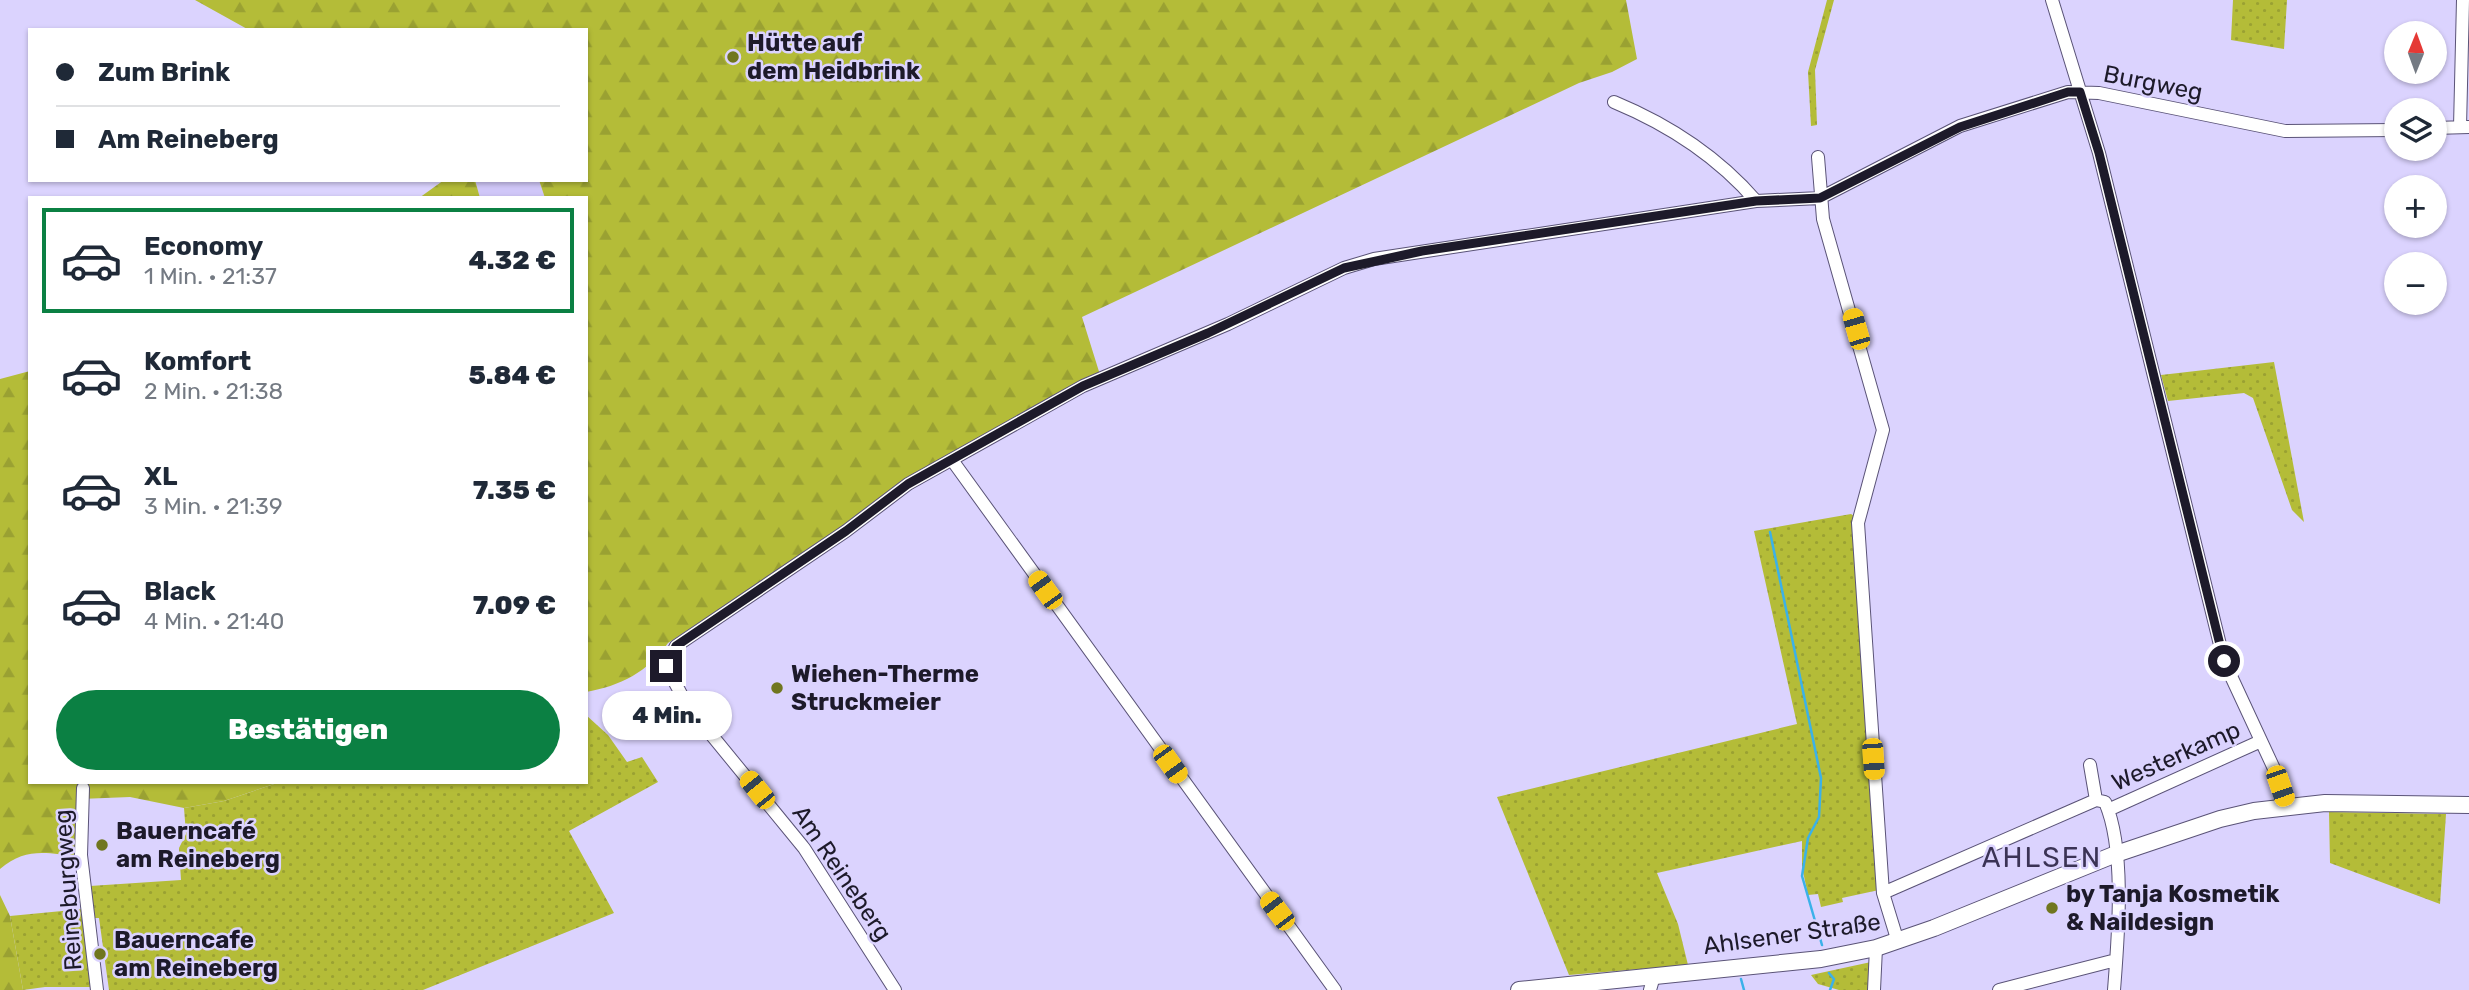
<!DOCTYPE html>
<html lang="de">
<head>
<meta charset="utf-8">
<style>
	:root { --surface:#fff; --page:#f6f6f7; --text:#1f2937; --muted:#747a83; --line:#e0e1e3; --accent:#0b8043 }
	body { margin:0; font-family:Rubik,sans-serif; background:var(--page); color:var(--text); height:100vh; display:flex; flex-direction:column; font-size:26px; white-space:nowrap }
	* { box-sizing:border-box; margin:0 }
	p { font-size:23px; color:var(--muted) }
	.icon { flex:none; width:38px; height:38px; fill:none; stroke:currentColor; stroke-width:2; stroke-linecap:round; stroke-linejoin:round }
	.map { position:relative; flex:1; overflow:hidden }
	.details { position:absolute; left:28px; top:196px; width:560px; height:588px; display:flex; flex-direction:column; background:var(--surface); border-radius:0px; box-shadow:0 2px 5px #0004 }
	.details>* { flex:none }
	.hud { position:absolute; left:28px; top:28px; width:560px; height:154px; border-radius:0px; box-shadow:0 2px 5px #0004; display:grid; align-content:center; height:154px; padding:0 28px; background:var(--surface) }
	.needle { width:46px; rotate:1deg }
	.fabs { position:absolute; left:2384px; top:21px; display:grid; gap:14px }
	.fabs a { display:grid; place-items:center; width:63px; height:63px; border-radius:50%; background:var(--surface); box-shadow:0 2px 5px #0004; font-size:35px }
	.end { position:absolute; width:32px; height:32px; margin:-16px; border:9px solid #1d1a2a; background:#fff; box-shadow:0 0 0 4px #fff }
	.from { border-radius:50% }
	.bubble { position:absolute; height:49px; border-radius:24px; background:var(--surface); box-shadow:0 2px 5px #0004; font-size:23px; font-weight:800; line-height:49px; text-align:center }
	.car { position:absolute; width:21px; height:42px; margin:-21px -10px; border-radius:9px; box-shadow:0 0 5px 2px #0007; background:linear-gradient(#f5c518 24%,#345 0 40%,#f5c518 0 76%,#345 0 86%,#f5c518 0) }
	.hud b { display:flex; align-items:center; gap:24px; height:66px; font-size:26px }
	.hud b+b { border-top:2px solid var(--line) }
	.hud i { width:18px; height:18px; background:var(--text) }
	ul { padding:12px 0 0; list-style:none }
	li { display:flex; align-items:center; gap:21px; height:105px; margin:0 14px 10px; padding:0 14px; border:4px solid transparent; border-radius:0px }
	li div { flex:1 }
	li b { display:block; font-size:26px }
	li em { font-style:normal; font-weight:800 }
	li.active { border-color:var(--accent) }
	li>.icon { width:63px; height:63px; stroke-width:1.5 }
	.button { display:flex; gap:14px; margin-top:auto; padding:14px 28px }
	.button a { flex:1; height:80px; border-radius:42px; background:var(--accent); color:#fff; font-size:28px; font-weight:800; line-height:80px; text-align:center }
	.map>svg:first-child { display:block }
	.built { fill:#d0c7f8 }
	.grass { fill:url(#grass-dots) }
	.forest { fill:url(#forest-firs) }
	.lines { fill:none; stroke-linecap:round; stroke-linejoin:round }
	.stream { stroke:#3bb1e9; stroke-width:2.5 }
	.minor-casing { stroke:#5a5377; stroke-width:14 }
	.major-casing { stroke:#5a5377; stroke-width:18 }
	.minor { stroke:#fff; stroke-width:12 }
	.major { stroke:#fff; stroke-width:16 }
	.route { stroke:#1d1a2a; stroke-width:9 }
	.poi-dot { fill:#70761f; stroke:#dbd3fe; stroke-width:2.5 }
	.labels { text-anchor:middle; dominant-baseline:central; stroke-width:5; stroke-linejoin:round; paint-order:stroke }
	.poi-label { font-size:24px; font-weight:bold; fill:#1d1a2a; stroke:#dbd3fe; text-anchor:start }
	.street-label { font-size:24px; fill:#1d1a2a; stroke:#dbd3fe }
	.quarter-label { font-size:28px; letter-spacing:2px; fill:#3b3355; stroke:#dbd3fe }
</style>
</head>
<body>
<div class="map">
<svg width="2469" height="990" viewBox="0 0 2469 990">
	<defs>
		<pattern id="grass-dots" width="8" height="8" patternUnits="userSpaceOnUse" patternTransform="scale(1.75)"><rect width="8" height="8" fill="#b4bc38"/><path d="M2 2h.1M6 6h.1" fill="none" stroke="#9aa132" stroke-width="1.8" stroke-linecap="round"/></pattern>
		<pattern id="forest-firs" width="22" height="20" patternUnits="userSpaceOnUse" patternTransform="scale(1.75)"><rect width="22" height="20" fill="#b4bc38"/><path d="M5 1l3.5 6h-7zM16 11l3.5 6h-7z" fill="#9aa132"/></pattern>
	</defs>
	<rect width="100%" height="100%" fill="#dbd3fe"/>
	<!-- built -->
	<path class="built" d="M475 180H539L545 198H480Z"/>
	<!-- grass -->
	<path class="grass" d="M1827 0H1834L1815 70 1817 125 1811 126 1808 72Z
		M2233 0H2287L2284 49 2231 40Z
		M2274 362 2304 522 2292 510 2253 398 2244 393 2168 401 2161 375Z
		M1851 514 1854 516 1879 890 1842 898 1843 902 1821 907 1818 894 1808 895 1802 867V841L1657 873 1678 924 1688 965 1569 975 1497 797 1797 724 1754 531Z
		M586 715 608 735 627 762 642 757 658 782 569 831 614 913 423 990H109L99 918H91L90 886 181 880 179 848 186 834 184 808 224 801 280 782H586Z
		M2329 812 2446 814 2440 904 2330 863Z
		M83 909 91 987H45L23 990 10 916Z
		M1871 962V990H1839L1818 984 1811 975Z"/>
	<!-- forest -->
	<path class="forest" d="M195 0H1626L1637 59 1612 72 1579 83 1082 317 1101 378 843 529 668 643C648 672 620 686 586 692V198H545L539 180H586V30H249Z
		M444 180H475L480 198H419Z
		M30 371V782H280L224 801 184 808 130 797 80 799 79 857C47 853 26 847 0 869V379Z
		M0 895 10 916 23 990H0Z"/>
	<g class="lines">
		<!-- stream -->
		<path class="stream" d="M1770 532 1821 778 1819 817 1808 838 1802 876 1822 945
			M1829 973 1834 979 1830 990
			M1741 979 1744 990"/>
		<defs>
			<path id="minor" d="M2052 0 2099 153 2224 661 2276 773 2286 806
				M1614 102C1667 124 1718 157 1756 201
				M2460 127 2463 0
				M2434 128 2469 127
				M1818 157 1823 219 1883 430 1858 523 1883 893 1898 942
				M952 460 1335 990
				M2090 765 2096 800
				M83 788 81 855 97 990
				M2108 810 2261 741
				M1883 893 2096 800 2105 802C2126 850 2118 938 2114 990
				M895 990 804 848 687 705 666 666 676 646 846 531 908 484 1083 386 1228 324 1344 268 1374 259 1756 201 1820 198 1960 126 2068 92 2099 93 2285 131 2396 130
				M1650 990 1654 976
				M1874 990 1876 948
				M1999 990 2116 960"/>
			<path id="major" d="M1519 990 1821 959 1876 948 1934 928 2116 854 2220 819 2254 811 2325 803 2469 805"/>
		</defs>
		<!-- minor casing -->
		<use href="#minor" class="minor-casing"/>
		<!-- major casing -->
		<use href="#major" class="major-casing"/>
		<!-- minor -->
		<use href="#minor" class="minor"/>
		<!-- major -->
		<use href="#major" class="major"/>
	</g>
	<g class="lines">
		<!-- route -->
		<path class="route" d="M666 666 676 646 846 531 908 484 1083 386 1208 333 1344 268 1422 251 1756 201 1820 198 1960 127 2068 92H2080L2099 153 2224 661"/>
	</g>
	<!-- markers -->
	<g class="poi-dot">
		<circle cx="733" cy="57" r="7"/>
		<circle cx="777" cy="688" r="7"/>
		<circle cx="102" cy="845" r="7"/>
		<circle cx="2052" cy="908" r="7"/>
		<circle cx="100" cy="954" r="7"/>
	</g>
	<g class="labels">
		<!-- poi labels -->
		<g class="poi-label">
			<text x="747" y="43">Hütte auf<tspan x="747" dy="28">dem Heidbrink</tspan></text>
			<text x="791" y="674">Wiehen-Therme<tspan x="791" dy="28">Struckmeier</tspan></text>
			<text x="116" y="831">Bauerncafé<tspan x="116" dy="28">am Reineberg</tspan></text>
			<text x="2066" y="894">by Tanja Kosmetik<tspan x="2066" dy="28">&amp; Naildesign</tspan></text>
			<text x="114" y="940">Bauerncafe<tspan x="114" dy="28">am Reineberg</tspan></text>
		</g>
		<!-- street labels -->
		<g class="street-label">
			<text transform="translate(2153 83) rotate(11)">Burgweg</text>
			<text transform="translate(2176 756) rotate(-24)">Westerkamp</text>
			<text transform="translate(842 873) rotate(56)">Am Reineberg</text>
			<text transform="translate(68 890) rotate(-94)">Reineburgweg</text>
			<text transform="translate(1792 934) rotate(-8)">Ahlsener Straße</text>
		</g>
		<!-- quarter labels -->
		<g class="quarter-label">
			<text x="2042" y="857">AHLSEN</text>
		</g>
	</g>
</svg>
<div class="fabs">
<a><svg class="needle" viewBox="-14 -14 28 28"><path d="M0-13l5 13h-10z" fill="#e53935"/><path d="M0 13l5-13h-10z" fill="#747a83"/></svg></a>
<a><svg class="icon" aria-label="layers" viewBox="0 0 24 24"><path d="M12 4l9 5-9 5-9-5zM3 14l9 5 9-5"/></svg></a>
<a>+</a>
<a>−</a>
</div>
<i class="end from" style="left:2224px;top:661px"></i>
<i class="end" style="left:666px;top:666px"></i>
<div class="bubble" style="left:602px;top:691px;width:130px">4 Min.</div>
<i class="car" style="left:1856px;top:329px;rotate:344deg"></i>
<i class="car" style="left:1045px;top:590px;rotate:324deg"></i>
<i class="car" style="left:1873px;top:759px;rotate:176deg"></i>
<i class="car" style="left:1170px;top:764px;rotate:144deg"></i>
<i class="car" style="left:2280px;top:786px;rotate:161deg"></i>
<i class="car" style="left:757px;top:790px;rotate:321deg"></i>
<i class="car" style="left:1277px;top:911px;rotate:323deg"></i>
<div class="hud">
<b><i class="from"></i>Zum Brink</b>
<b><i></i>Am Reineberg</b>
</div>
<section class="details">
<ul>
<li class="active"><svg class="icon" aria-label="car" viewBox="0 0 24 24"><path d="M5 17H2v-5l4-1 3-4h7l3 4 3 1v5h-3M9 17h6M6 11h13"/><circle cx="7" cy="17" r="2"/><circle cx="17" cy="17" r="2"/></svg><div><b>Economy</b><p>1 Min. · 21:37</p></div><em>4.32 €</em></li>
<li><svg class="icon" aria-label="car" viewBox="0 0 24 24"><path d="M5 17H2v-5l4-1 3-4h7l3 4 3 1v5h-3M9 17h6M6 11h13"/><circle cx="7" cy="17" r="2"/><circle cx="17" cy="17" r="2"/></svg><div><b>Komfort</b><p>2 Min. · 21:38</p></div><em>5.84 €</em></li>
<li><svg class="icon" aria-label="car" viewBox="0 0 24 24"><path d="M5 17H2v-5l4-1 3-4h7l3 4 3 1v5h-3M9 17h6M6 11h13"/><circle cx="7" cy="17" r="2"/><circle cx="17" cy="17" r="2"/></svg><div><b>XL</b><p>3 Min. · 21:39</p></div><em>7.35 €</em></li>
<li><svg class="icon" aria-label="car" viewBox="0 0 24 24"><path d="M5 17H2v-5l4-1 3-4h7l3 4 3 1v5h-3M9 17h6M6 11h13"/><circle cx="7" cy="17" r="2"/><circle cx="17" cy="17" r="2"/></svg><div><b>Black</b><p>4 Min. · 21:40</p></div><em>7.09 €</em></li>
</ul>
<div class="button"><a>Bestätigen</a></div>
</section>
</div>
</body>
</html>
